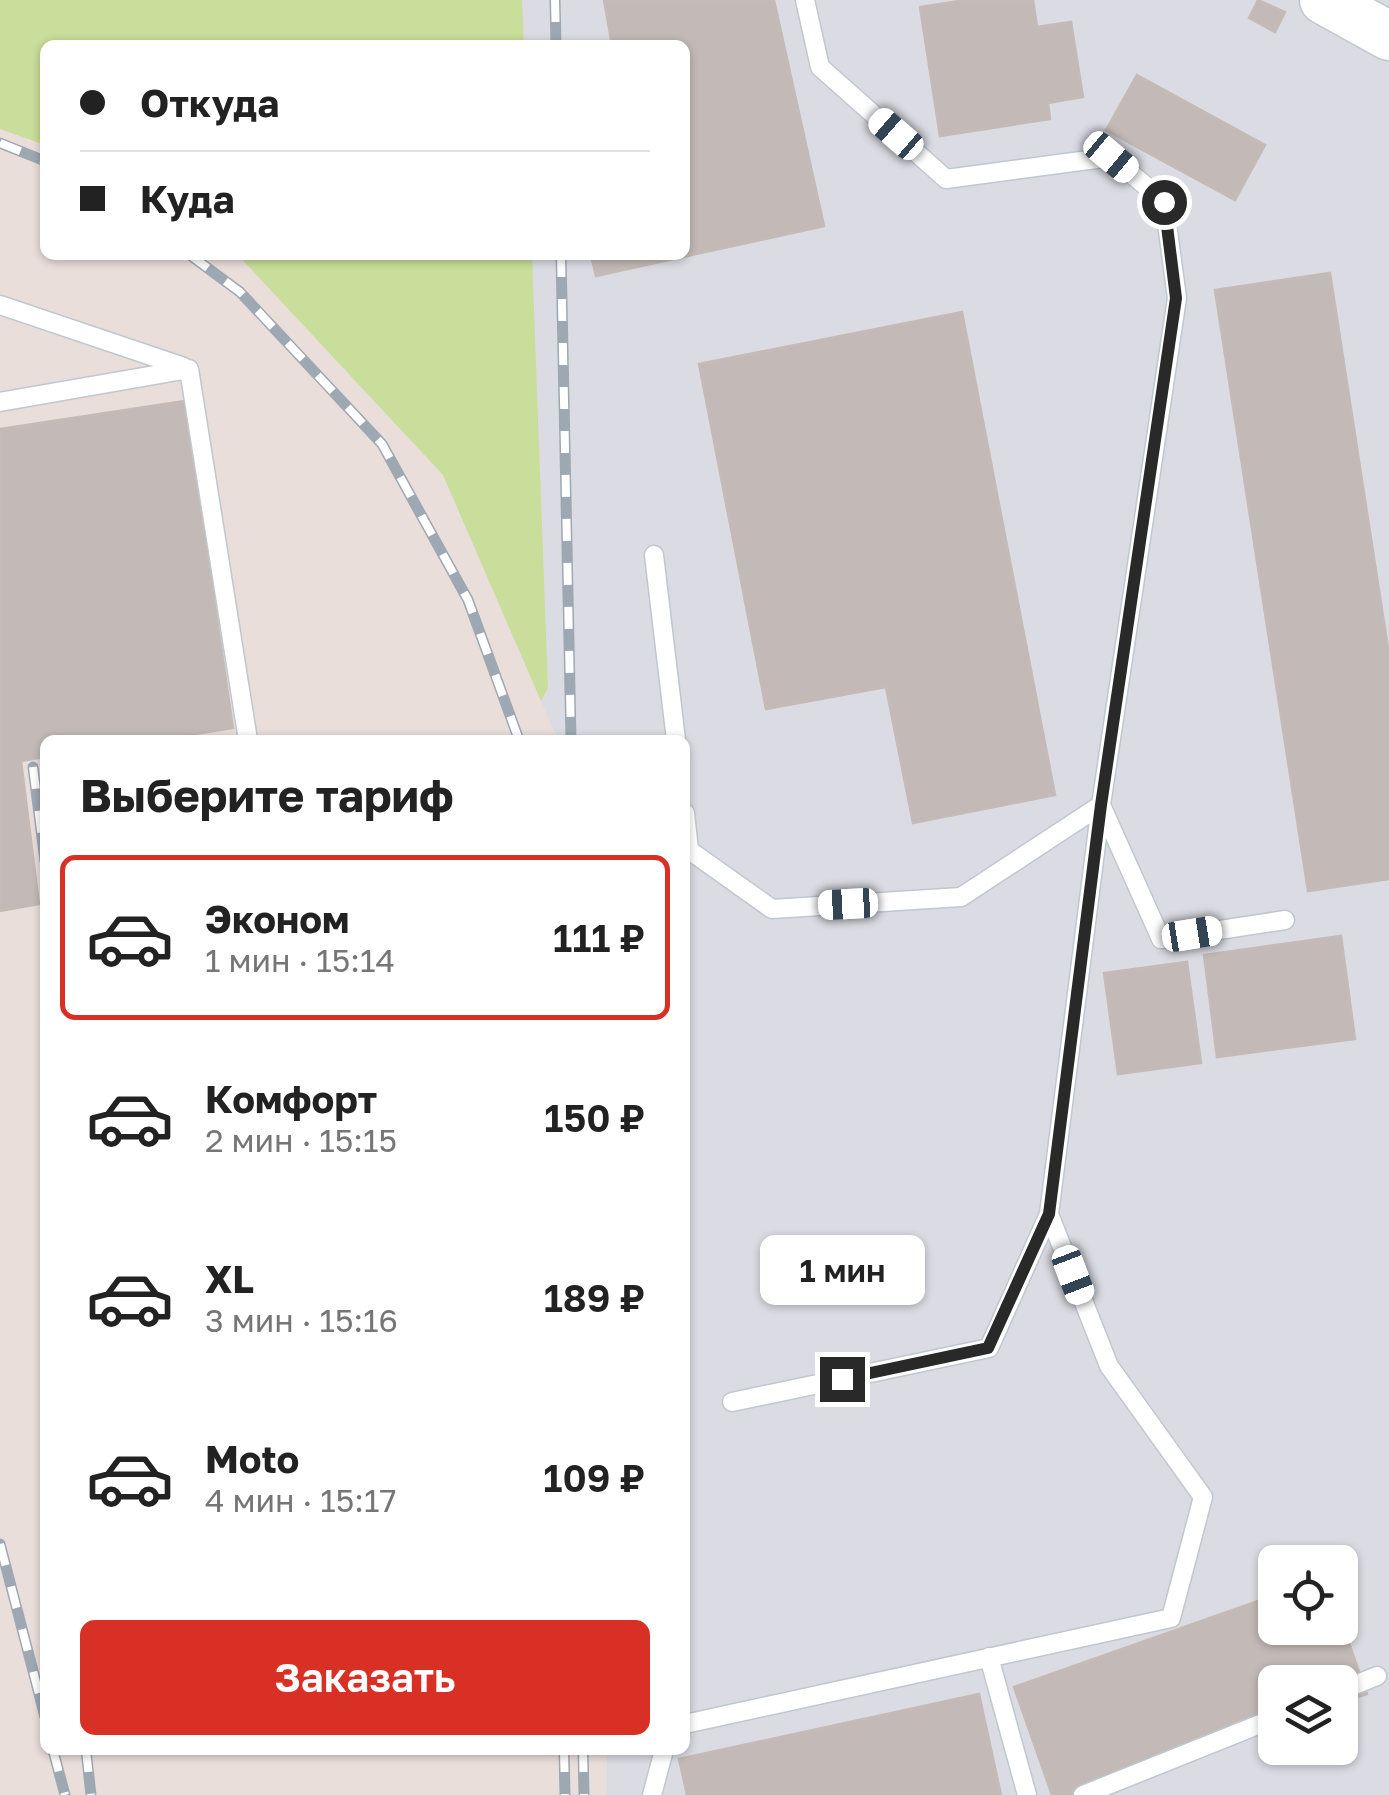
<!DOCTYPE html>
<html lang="ru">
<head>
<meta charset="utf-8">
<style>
	:root { --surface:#fff; --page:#f2f2f2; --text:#222; --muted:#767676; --line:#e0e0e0; --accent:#d93025 }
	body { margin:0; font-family:"Golos Text",sans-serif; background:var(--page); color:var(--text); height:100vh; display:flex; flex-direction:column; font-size:38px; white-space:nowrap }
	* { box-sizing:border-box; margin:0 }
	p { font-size:32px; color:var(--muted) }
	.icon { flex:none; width:55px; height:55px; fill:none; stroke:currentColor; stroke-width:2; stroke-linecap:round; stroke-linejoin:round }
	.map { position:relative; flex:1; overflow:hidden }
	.sheet { position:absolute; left:40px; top:735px; width:650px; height:1020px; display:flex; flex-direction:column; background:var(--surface); border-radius:15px; box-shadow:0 2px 8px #0004 }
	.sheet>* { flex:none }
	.banner { position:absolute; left:40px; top:40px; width:650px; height:220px; border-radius:15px; box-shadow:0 2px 8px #0004; display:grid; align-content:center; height:220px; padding:0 40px; background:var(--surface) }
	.controls { position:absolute; left:1258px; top:1545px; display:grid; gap:20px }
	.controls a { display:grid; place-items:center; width:100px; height:100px; border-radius:15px; background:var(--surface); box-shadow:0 2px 8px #0004; font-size:50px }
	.end { position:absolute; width:45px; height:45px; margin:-22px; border:12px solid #292929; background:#fff; box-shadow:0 0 0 5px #fff }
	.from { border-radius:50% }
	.bubble { position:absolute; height:70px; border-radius:15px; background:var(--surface); box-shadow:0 2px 8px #0004; font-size:32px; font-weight:600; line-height:70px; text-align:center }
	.car { position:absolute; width:30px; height:60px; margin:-30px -15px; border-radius:12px; box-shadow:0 0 8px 2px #0007; background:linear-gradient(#fff 24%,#345 0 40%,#fff 0 76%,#345 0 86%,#fff 0) }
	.banner b { display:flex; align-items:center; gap:35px; height:95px; font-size:38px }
	.banner b+b { border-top:2px solid var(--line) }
	.banner i { width:25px; height:25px; background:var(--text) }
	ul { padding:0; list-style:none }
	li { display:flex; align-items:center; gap:30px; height:165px; margin:0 20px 15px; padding:0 20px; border:5px solid transparent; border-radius:15px }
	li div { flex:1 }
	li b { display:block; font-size:38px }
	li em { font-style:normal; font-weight:600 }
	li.current { border-color:var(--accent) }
	li>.icon { width:90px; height:90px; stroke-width:1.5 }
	h2 { padding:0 40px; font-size:45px; line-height:120px }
	.button { display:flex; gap:20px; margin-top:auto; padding:20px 40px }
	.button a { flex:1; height:115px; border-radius:15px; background:var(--accent); color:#fff; font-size:40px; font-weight:600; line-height:115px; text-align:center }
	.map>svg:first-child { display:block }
	.industrial { fill:#dbdce3; fill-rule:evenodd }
	.green { fill:#c9de9a }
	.building { fill:#c3bab7; stroke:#c5bab5; stroke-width:2.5 }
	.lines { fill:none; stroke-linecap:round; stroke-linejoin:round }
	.lane-casing { stroke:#bfc7cf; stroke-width:21 }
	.secondary-casing { stroke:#bfc7cf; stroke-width:51 }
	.lane { stroke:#fff; stroke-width:18 }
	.secondary { stroke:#fff; stroke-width:48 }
	.rail-casing { stroke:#9ea8b2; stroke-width:11 }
	.rail { stroke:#fff; stroke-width:8; stroke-dasharray:22; stroke-linecap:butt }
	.route { stroke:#292929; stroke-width:12 }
</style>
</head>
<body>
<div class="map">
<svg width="1389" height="1795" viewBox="0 0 1389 1795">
	<rect width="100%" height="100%" fill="#eadedb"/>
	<!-- industrial -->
	<path class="industrial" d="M0 0H1389V1795H607V1750H685V740H558L443 475 238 255H685V45H45V145L0 129ZM1275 1562H1340V1628H1275ZM1275 1682H1340V1748H1275Z"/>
	<!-- green -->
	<path class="green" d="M0 0H522L524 45H45V145L0 129Z
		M238 255H532L548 688 541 701 443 475Z"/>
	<!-- building -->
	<path class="building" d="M604 0H774L824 226 596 276 591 255H685V45H612Z
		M966 0H1033L1037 27 1071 22 1083 97 1048 103 1050 119 940 136 920 7Z
		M1258 0 1285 12 1275 32 1249 18Z
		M1137 75 1265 145 1235 200 1106 130Z
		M1330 273 1389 655V879L1308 891 1215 290Z
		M962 312 1055 795 913 823 886 687 766 709 699 364Z
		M185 401 233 728 157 740H45V757L21 761 39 904 0 911V429Z
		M1341 936 1355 1039 1217 1057 1204 955Z
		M1187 962 1201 1063 1118 1074 1104 973Z
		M1275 1595V1628H1340V1618L1367 1694 1340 1703V1682H1275V1726L1079 1795H1052L1014 1687Z
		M979 1694 1001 1795H687L679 1759Z"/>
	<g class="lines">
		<defs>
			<path id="lane" d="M0 305 184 367
				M0 402 189 369 248 740
				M654 555 676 740
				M1101 805 1161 939 1285 920
				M685 813 689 850 772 909 961 897 1101 805
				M732 1402 989 1348 1049 1214 1101 805 1177 298 1164 201 1111 157 946 179 820 67 805 0
				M989 1657 1027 1795
				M1340 1691 1377 1676
				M685 1724 1171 1618 1203 1497 1109 1366 1049 1214
				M652 1795 664 1750
				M1083 1795 1275 1718"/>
			<path id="secondary" d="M1324 0 1389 36"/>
		</defs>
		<!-- lane casing -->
		<use href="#lane" class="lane-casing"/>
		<!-- secondary casing -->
		<use href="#secondary" class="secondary-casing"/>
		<!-- lane -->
		<use href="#lane" class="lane"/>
		<!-- secondary -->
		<use href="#secondary" class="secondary"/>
		<defs>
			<path id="rail" d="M555 0 556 45
				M0 143 45 161
				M190 255 240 292 382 444 468 600 519 740
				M561 255 571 740
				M33 767 45 861
				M0 1544 45 1717
				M53 1750 65 1795
				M86 1750 91 1795
				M564 1750 565 1795
				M583 1750 584 1795"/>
		</defs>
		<!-- rail casing -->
		<use href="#rail" class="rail-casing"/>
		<!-- rail -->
		<use href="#rail" class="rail"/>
	</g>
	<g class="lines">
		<!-- route -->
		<path class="route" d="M842 1379 988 1348 1049 1214 1101 805 1176 298 1164 202"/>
	</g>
</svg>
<div class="controls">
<a><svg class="icon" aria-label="locate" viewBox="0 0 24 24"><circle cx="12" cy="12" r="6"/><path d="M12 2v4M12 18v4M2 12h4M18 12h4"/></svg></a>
<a><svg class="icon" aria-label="layers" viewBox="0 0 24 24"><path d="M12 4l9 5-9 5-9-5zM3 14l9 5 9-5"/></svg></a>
</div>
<i class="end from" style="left:1164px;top:202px"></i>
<i class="end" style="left:842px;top:1379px"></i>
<div class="bubble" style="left:760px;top:1235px;width:165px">1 мин</div>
<i class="car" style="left:896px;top:134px;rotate:311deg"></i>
<i class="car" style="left:1111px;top:157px;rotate:130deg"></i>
<i class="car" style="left:848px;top:904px;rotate:267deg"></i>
<i class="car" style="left:1192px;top:934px;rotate:81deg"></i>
<i class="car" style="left:1073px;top:1275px;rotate:159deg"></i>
<div class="banner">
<b><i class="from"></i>Откуда</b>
<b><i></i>Куда</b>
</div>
<section class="sheet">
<h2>Выберите тариф</h2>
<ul>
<li class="current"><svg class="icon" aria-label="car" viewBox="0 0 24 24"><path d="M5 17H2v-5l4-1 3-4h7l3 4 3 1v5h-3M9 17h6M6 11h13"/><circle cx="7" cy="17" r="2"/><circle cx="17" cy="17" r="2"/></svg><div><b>Эконом</b><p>1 мин · 15:14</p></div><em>111 ₽</em></li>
<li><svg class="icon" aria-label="car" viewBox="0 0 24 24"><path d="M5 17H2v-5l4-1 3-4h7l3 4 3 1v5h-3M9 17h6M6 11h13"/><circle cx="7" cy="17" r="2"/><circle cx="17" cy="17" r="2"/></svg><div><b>Комфорт</b><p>2 мин · 15:15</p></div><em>150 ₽</em></li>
<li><svg class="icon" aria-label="car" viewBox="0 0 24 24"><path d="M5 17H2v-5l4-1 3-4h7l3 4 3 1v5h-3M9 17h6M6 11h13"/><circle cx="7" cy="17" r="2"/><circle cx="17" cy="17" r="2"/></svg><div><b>XL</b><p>3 мин · 15:16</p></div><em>189 ₽</em></li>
<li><svg class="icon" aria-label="car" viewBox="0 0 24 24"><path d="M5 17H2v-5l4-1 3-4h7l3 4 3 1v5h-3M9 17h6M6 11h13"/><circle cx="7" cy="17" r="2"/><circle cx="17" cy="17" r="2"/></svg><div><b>Moto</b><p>4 мин · 15:17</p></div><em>109 ₽</em></li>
</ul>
<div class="button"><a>Заказать</a></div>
</section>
</div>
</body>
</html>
